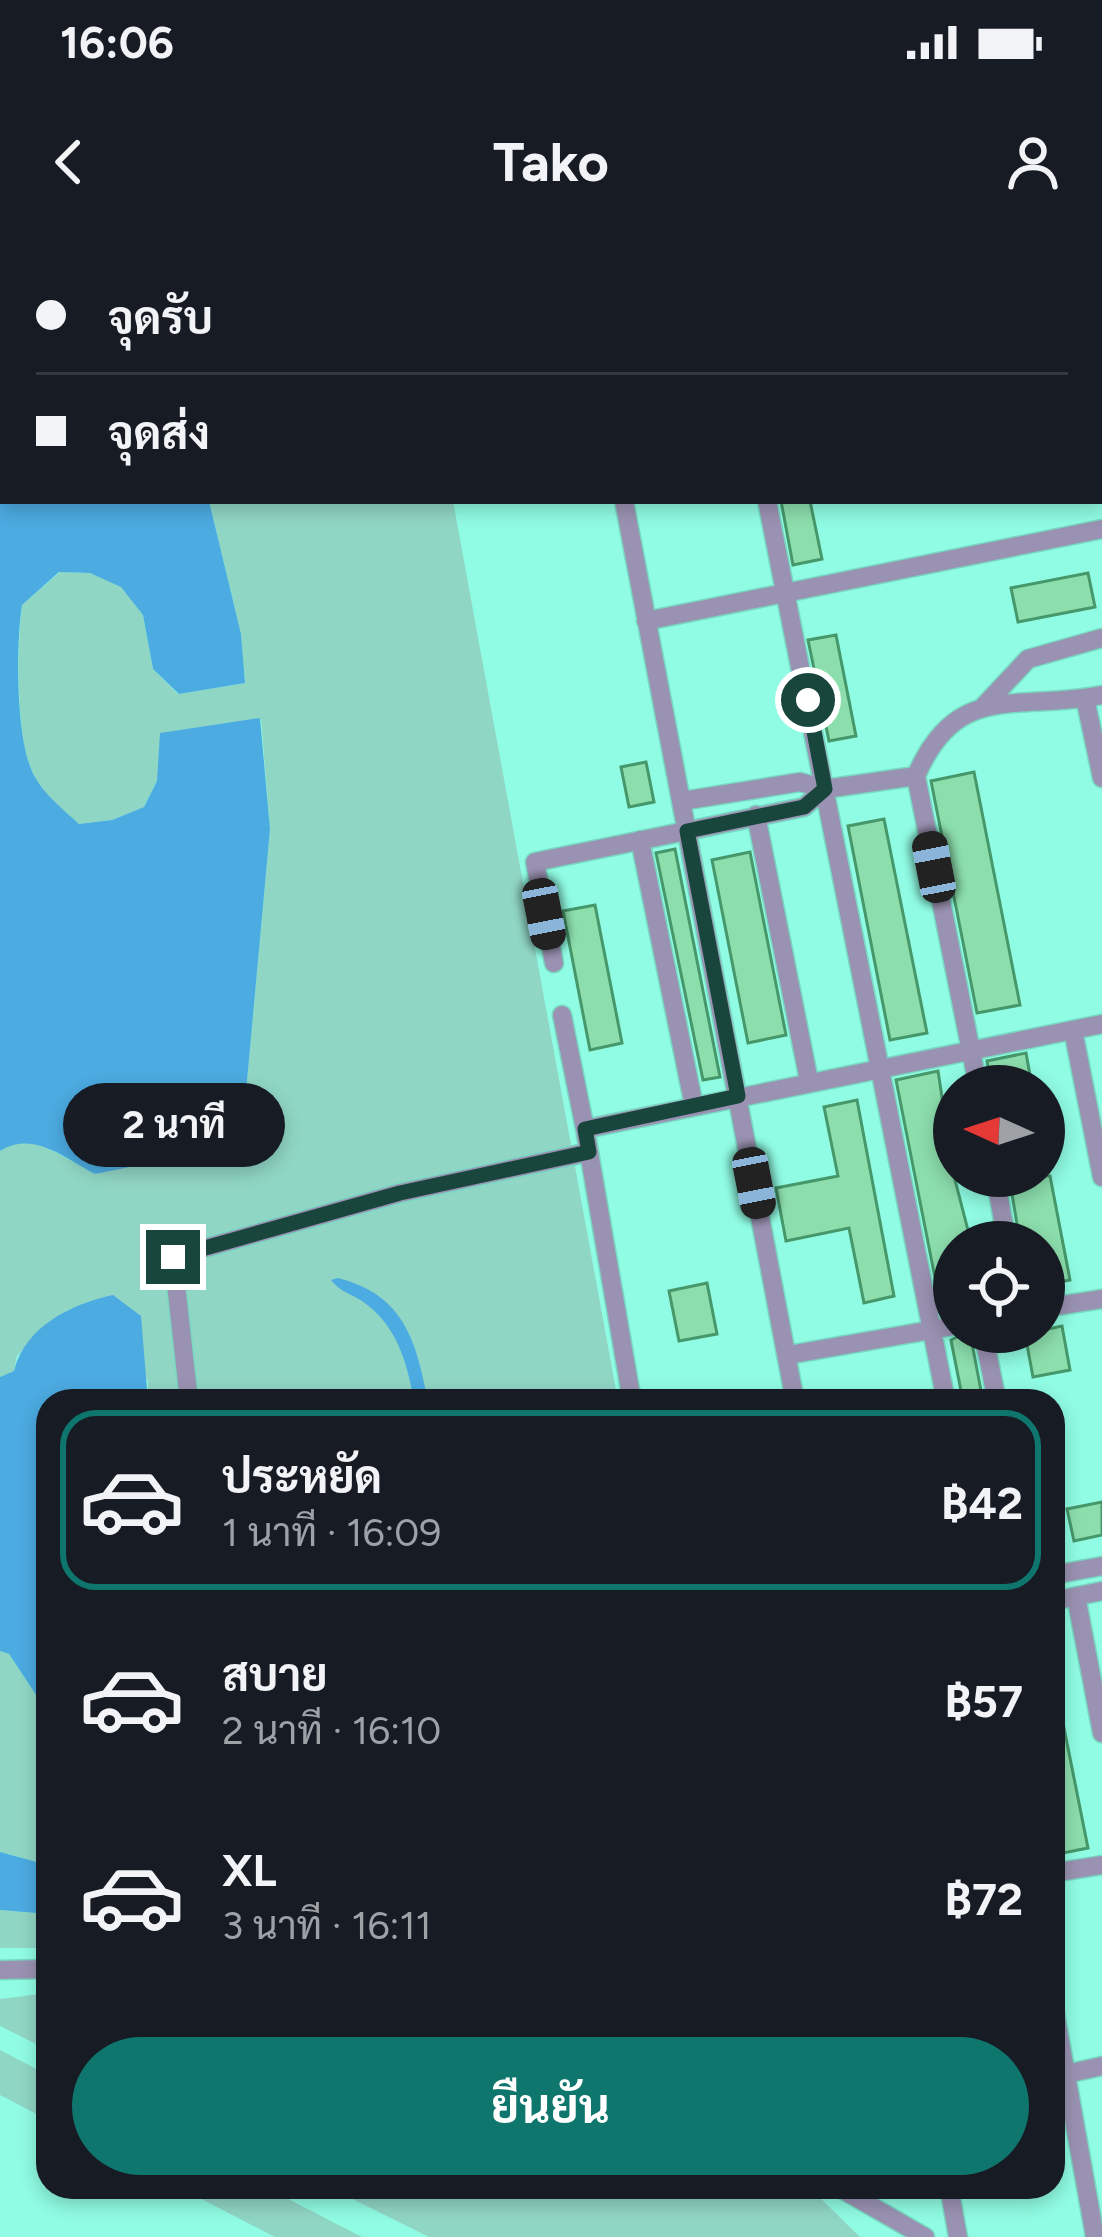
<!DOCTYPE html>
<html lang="th">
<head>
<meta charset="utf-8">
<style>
	:root { --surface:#171b24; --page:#242831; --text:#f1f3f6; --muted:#9ea1a6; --line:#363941; --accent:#0f766e }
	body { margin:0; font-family:Figtree,Sarabun,sans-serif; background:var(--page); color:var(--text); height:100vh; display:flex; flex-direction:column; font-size:45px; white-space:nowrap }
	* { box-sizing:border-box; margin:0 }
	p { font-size:39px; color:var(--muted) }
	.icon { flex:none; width:66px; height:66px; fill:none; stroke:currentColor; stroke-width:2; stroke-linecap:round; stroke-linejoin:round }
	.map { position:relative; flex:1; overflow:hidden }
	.sheet { position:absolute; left:36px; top:1149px; width:1029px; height:810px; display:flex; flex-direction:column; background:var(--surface); border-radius:36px; box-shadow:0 6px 18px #0003 }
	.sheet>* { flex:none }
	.banner { position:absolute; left:0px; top:0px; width:1104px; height:264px; box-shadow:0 6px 18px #0003; display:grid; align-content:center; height:264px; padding:0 36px; background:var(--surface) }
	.needle { width:78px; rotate:273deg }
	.tools { position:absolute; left:933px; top:825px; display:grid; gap:24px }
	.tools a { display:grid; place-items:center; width:132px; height:132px; border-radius:50%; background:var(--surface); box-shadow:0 6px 18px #0003; font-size:60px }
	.end { position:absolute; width:54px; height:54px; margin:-27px; border:15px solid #18463c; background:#fff; box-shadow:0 0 0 6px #fff }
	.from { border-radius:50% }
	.bubble { position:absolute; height:84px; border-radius:42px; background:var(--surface); box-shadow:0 6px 18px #0003; font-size:39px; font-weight:700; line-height:84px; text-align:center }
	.car { position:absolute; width:36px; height:72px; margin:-36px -18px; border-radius:15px; box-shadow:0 0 9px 3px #0007; background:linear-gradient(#222 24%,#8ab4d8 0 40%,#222 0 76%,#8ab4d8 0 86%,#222 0) }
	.banner b { display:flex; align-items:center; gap:42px; height:114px; font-size:45px }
	.banner b+b { border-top:3px solid var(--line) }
	.banner i { width:30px; height:30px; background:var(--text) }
	ul { padding:21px 0 0; list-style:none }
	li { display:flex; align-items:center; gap:36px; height:180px; margin:0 24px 18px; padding:0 12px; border:6px solid transparent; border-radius:36px }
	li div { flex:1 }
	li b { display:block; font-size:45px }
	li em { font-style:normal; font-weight:700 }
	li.current { border-color:var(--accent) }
	li>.icon { width:108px; height:108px; stroke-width:1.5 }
	.action { display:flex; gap:24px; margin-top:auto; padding:24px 36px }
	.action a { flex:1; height:138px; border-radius:72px; background:var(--accent); color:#fff; font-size:48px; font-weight:700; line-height:138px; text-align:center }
	.status { display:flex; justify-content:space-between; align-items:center; height:84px; padding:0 60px; background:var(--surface); direction:ltr }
	.status svg { height:33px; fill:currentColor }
	header { display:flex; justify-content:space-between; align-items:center; height:156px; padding:0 36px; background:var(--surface); font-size:54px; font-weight:700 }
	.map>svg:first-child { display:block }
	.green { fill:#90d6c5 }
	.water { fill:#4cabe1 }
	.building { fill:#8cdead; stroke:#46986b; stroke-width:3 }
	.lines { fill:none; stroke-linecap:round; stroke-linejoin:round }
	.minor-casing { stroke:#78d8c2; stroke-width:21 }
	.minor { stroke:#9a92b2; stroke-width:18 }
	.route { stroke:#18463c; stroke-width:15 }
</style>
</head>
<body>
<div class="status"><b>16:06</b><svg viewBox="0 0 49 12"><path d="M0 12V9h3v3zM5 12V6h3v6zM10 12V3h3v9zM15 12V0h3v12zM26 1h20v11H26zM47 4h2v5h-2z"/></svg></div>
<header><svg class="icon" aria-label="back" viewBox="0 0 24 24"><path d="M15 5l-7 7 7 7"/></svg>Tako<svg class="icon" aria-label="person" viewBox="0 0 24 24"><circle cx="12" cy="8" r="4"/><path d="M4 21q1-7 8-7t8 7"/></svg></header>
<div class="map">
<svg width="1102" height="1997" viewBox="0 0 1102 1997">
	<rect width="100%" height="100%" fill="#90fce3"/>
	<!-- green -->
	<path class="green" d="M209 261H453L618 1161H148V1140L51 1080 17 1116 14 1131 0 1137V911L16 901 42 905 95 934 242 896 270 589 261 479 157 541 144 567 112 580 79 584C61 567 38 551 30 526 16 489 17 405 22 365L60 332 90 333 121 346 143 375 153 429 178 454 245 443 241 394Z
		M0 1411 9 1414 48 1473V1625L0 1612Z
		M0 1670 48 1674V1708H0Z
		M48 1753V1810L0 1786V1759Z
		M0 1810 48 1835V1880L0 1855Z
		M178 1947H265L362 1997H275Z
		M328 1947H809L860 1997H429Z"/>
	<!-- water -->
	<path class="water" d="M0 86 3 261H209L241 394 245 443 179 454 153 429 143 375 121 347 90 333 59 332 22 365C16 404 16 489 30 526 38 550 61 567 79 584L112 580 144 567 157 541 160 493 260 478 270 589 242 896 229 907 95 934C64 918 33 890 0 911Z
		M338 1038C404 1055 416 1100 428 1161H414C407 1122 397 1085 362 1061 351 1054 339 1051 331 1040Z
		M113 1055 141 1076 148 1161H48V1473L9 1414 0 1411V1137L14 1131C25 1086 72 1064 113 1055Z
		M0 1612 48 1625V1674L0 1670Z"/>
	<!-- building -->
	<path class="building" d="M781 261H810L822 319 793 325Z
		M1088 333 1095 367 1018 382 1011 348Z
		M836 395 856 496 829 501 808 400Z
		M646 522 654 562 629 567 621 527Z
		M974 532 1020 765 977 773 931 541Z
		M884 579 927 793 890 800 848 586Z
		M675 609 720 837 703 840 656 613Z
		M750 612 786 795 748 803 712 620Z
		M595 665 622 803 590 810 563 671Z
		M1026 813 1032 846H991L987 821Z
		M938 831 954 936 971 1002H954V1055L939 1058 896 840Z
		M857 860 894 1056 864 1063 849 988 786 1001 776 948 838 936 824 867Z
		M1009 936H1050L1070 1040 1044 1045V1002H1020Z
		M707 1043 717 1094 679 1101 669 1051Z
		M1062 1086 1070 1130 1033 1137 1025 1094Z
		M965 1093H970L983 1161H963L951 1100Z
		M1102 1262V1295L1074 1301 1067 1269Z
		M1059 1463 1088 1608 1053 1615V1464Z"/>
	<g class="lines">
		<defs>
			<path id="minor" d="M113 0 114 3
				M575 0 576 3
				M986 0 987 3
				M342 3 360 0
				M1101 58H1102
				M624 261 795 1161
				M767 261 946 1161
				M646 381 1102 289
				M1085 458 1102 538
				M983 467 1028 419 1102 398
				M916 536 978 846
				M682 561 800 542 825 549 916 536C957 440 1017 472 1102 455
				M756 575 809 841
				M640 600 694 866
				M554 723 535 622 804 567 825 549
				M562 775 585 889
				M1073 790 1102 937
				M995 936 1007 1002
				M1044 1068 1102 1059
				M983 1092 997 1161
				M788 1115 954 1086
				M189 1161 173 1017 400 953 589 912
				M632 1161 585 889 1102 784
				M1053 1335 1102 1326
				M1076 1356 1102 1493
				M1053 1361 1102 1351
				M1053 1633 1102 1625
				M0 1730 48 1729
				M1053 1762 1095 1997
				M1053 1837 1102 1826
				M838 1947 925 1997
				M949 1947 958 1997"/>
		</defs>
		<!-- minor casing -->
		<use href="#minor" class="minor-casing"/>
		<!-- minor -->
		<use href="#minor" class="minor"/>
	</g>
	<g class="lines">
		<!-- route -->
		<path class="route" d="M173 1017 400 953 589 912 585 889 738 856 687 591 804 567 825 549 808 460"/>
	</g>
</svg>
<div class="tools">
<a><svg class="needle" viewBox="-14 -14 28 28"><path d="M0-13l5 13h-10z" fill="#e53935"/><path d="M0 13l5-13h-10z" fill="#9ea1a6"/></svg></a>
<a><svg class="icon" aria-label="locate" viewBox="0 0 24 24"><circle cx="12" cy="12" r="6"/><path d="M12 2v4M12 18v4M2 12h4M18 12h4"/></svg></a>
</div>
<i class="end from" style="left:808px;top:460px"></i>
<i class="end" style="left:173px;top:1017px"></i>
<div class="bubble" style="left:63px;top:843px;width:222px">2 นาที</div>
<i class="car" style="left:934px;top:627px;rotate:349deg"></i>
<i class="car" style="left:544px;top:674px;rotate:169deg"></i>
<i class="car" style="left:754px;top:943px;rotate:169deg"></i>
<div class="banner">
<b><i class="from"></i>จุดรับ</b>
<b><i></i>จุดส่ง</b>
</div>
<section class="sheet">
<ul>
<li class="current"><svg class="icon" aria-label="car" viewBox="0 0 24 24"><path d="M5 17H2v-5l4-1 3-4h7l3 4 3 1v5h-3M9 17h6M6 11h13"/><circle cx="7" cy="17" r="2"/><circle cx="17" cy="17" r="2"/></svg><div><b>ประหยัด</b><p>1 นาที · 16:09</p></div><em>฿42</em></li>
<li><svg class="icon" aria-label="car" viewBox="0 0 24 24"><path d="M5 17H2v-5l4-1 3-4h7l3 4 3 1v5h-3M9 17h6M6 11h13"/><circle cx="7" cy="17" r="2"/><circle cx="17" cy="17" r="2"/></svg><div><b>สบาย</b><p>2 นาที · 16:10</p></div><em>฿57</em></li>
<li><svg class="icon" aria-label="car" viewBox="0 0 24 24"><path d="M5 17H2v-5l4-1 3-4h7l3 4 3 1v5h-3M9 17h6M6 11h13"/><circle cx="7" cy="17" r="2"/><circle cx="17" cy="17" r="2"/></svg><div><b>XL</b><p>3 นาที · 16:11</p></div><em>฿72</em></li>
</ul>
<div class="action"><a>ยืนยัน</a></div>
</section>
</div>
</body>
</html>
